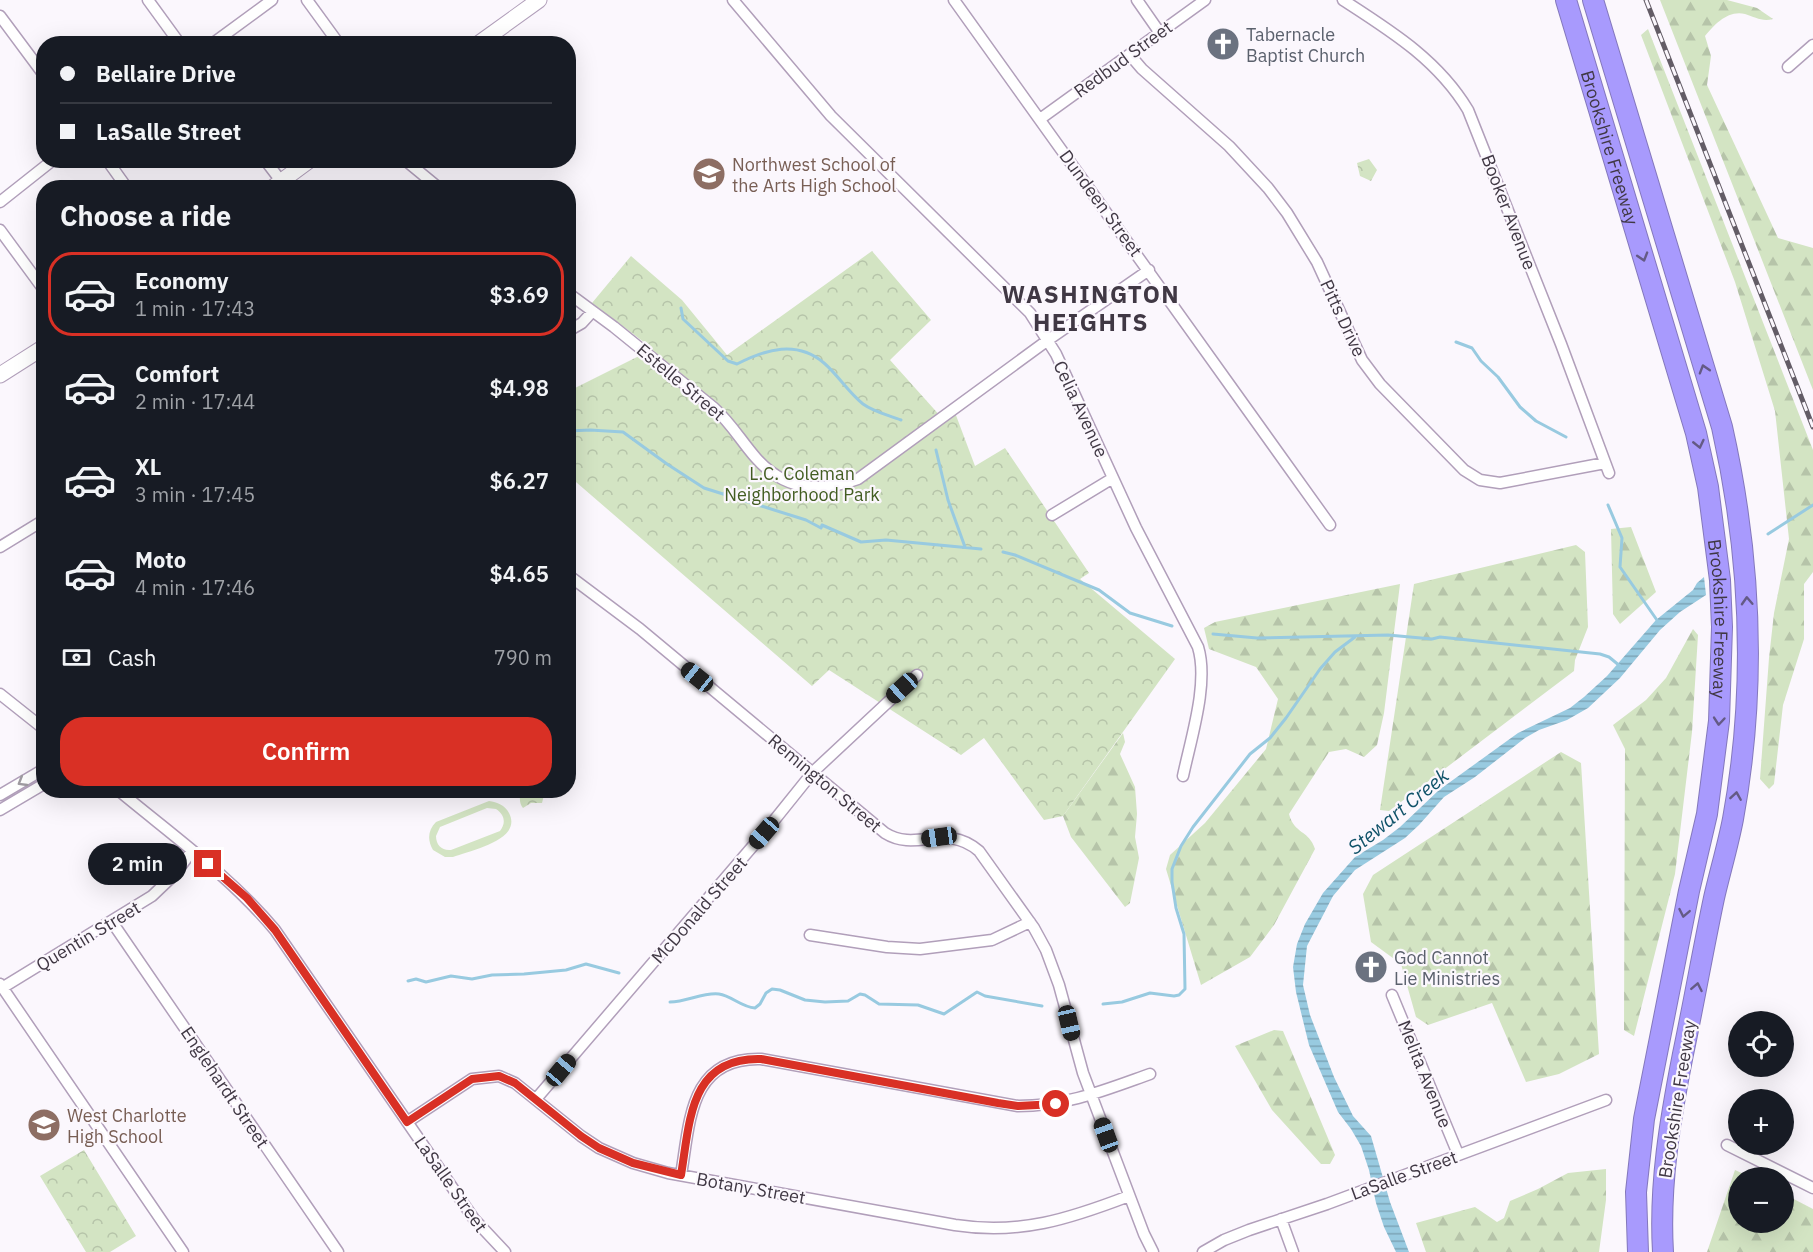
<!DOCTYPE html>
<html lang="en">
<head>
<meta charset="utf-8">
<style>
	:root { --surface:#171b24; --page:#20242c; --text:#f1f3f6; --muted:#9ea1a6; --line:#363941; --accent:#d93025 }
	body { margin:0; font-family:"IBM Plex Sans",sans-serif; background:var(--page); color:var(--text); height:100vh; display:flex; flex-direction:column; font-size:22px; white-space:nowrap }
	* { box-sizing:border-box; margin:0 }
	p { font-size:20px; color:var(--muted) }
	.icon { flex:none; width:33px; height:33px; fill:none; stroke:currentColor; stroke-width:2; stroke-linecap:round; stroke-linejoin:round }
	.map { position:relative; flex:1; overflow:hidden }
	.drawer { position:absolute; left:36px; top:180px; width:540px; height:618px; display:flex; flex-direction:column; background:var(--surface); border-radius:24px; box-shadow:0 6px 24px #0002 }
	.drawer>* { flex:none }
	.guide { position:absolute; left:36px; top:36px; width:540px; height:132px; border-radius:24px; box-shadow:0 6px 24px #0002; display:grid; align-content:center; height:132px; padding:0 24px; background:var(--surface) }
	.controls { position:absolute; left:1728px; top:1011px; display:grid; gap:12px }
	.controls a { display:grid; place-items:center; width:66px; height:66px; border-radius:50%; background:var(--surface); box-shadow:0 6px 24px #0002; font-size:30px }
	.end { position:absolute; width:27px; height:27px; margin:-14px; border:8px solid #d93025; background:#fff; box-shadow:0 0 0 3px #fff }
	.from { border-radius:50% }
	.bubble { position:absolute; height:42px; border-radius:21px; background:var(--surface); box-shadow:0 6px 24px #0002; font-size:20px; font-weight:600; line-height:42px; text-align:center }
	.car { position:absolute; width:18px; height:36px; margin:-18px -9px; border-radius:8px; box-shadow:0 0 4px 2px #0007; background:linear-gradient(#222 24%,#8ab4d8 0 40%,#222 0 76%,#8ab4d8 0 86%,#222 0) }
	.guide b { display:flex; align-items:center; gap:21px; height:57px; font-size:22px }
	.guide b+b { border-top:2px solid var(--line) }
	.guide i { width:15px; height:15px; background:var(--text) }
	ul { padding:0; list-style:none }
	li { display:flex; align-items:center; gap:18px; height:84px; margin:0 12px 9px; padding:0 12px; border:3px solid transparent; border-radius:24px }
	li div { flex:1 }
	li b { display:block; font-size:22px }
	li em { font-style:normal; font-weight:600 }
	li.selected { border-color:var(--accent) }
	li>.icon { width:54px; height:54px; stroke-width:1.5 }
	h2 { padding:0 24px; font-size:27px; line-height:72px }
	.pay { display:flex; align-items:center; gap:15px; height:66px; padding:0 24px; font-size:22px }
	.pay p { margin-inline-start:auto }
	.primary-button { display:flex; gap:12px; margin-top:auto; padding:12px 24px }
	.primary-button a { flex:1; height:69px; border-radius:24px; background:var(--accent); color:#fff; font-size:24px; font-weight:600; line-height:69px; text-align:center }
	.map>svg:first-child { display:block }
	.grass { fill:#d3e4c3; fill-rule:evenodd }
	.forest { fill:url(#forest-firs) }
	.park { fill:url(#park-crowns) }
	.water { fill:url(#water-rules) }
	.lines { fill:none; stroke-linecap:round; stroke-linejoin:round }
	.stream { stroke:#98cae0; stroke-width:3 }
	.street-casing { stroke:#b19fba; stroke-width:13 }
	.secondary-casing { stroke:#b19fba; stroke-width:17 }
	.highway-casing { stroke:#8478bc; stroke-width:22 }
	.street { stroke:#fff; stroke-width:10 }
	.secondary { stroke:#fff; stroke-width:15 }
	.highway { stroke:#a89afd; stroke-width:20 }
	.rail-casing { stroke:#635c66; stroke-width:5 }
	.rail { stroke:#fbf7fd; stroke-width:3; stroke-dasharray:9; stroke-linecap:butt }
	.oneway { stroke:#645a85 }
	.oneway2 { stroke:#a09ca2 }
	.route { stroke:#d93025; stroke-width:8 }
	.labels { text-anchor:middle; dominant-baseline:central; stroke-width:4.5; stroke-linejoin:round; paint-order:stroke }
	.worship-label { font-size:18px; fill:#5b616d; stroke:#fbf7fd; text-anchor:start }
	.street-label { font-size:18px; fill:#403844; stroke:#fbf7fd }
	.education-label { font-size:18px; fill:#785e54; stroke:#fbf7fd; text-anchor:start }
	.park-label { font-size:18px; fill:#435d22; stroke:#fbf7fd }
	.water-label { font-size:20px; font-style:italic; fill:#105269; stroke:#fbf7fd }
	.district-label { font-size:24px; font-weight:bold; letter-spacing:1.5px; fill:#403844; stroke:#fbf7fd }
</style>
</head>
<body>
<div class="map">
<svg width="1813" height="1252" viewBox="0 0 1813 1252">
	<defs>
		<pattern id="forest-firs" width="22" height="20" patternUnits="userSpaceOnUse" patternTransform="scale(1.5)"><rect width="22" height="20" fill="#d3e4c3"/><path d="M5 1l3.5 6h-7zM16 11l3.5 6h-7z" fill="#b6c4a9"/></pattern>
		<pattern id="park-crowns" width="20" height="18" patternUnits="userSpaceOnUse" patternTransform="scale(1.5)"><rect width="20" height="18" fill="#d3e4c3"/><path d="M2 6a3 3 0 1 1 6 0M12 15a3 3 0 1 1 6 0" fill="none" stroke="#b6c4a9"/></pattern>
		<pattern id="water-rules" width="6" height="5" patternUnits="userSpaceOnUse" patternTransform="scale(1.5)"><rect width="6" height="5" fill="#98cae0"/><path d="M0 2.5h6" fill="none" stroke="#7da5b7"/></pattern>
	</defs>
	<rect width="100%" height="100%" fill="#fbf7fd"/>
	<!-- grass -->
	<path class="grass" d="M489 801C497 802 505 805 509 813 523 840 471 850 453 857H445L433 850C427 840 428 830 436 822ZM487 808 496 809C505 815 506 823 500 831L451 850C442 851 436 845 436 836L440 827Z"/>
	<!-- forest -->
	<path class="forest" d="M1660 0H1727L1757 8 1773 19C1762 22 1755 17 1745 14 1728 10 1715 24 1705 36L1711 56 1707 85 1778 238 1813 248V390Z
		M1648 29 1813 450V572L1804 584V639L1783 705 1774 784 1769 789 1760 779 1769 658 1774 613 1789 539 1775 411 1735 282 1641 35Z
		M1631 527 1656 592 1620 624 1613 614 1611 529Z
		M1576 545 1585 552 1588 627 1575 660 1574 671 1389 811 1380 810 1414 584Z
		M1400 584 1384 713 1377 745 1364 757 1346 749 1329 752 1289 814C1294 834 1309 830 1315 849L1274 925 1250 957 1201 985 1166 869 1170 855 1205 823 1266 749 1278 699 1256 667 1209 649 1204 628 1215 622Z
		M1693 629 1698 635 1692 732 1675 874 1634 1036 1624 1030 1625 749 1613 725 1646 700 1666 678Z
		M1123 733 1125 742 1120 754 1135 787 1137 814 1135 837 1139 858 1130 903 1125 907 1071 837 1063 816Z
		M1561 752 1581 763 1599 1054 1559 1074 1526 1082 1492 1003 1428 1025 1416 1017 1401 964 1371 942 1363 894 1373 875Z
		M1274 1030 1283 1031 1335 1155 1330 1164H1321L1272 1110 1235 1046Z
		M1606 1169V1200L1599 1252H1426L1416 1223 1475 1207 1497 1222 1504 1218 1510 1201 1538 1189 1568 1173Z
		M1735 1170 1750 1177 1738 1178V1222H1784V1194L1813 1209V1252H1707Z"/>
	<!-- park -->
	<path class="park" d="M1369 159 1377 170 1371 181 1360 176 1357 163Z
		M872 251 931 320 890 360 942 418 954 410 975 466 1005 448 1089 573 1080 579 1175 659 1063 816 1044 820 984 738 961 755 829 670 812 686 569 476V391L653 349 592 303 631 256 682 300 727 355Z
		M522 790 542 791 544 795 542 803H531L523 808C519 803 519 796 522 790Z
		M84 1150 136 1236 110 1252H86L40 1176Z"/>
	<!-- water -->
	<path class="water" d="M1704 577 1706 595 1680 612 1660 630 1620 678 1588 708 1567 720 1539 730 1525 738 1475 777 1444 797 1419 825 1405 838 1355 870 1333 896 1307 946 1303 985 1310 1015 1334 1077 1353 1116 1371 1136 1390 1202 1409 1252H1396L1384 1227 1376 1203 1369 1170 1361 1146 1351 1129 1338 1112 1309 1045 1296 992 1293 967 1297 944 1305 924 1323 893 1355 857 1383 840 1400 827 1439 790 1518 733 1570 708 1584 697 1607 676 1656 620 1693 590 1697 583Z"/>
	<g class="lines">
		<!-- stream -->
		<path class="stream" d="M681 308 683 319 728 361 737 364C766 349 797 340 824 363 838 375 848 392 863 404 874 412 888 415 901 420
			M1456 342 1472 348 1481 361 1498 377 1520 407 1536 421 1566 437
			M568 431 590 430 623 432 667 464 704 488 806 520 821 528 822 525 861 542 886 540 981 549
			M936 450 948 500 965 547
			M1608 505 1622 538 1620 567 1659 623
			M1768 534 1813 505
			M1003 552 1015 555 1099 590 1130 613 1172 626
			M1213 634 1257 638 1388 635 1432 639 1440 637 1600 654 1609 657 1620 666
			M408 981 416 979 426 982 451 976 472 979 492 975 524 974 566 970 586 964 619 973
			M670 1002C687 1002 703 992 719 994 732 996 741 1007 755 1008L760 1004 766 993 772 989 780 990 805 1000 825 1002 848 1001 860 994 865 995 879 1004 918 1005 944 1014 977 992 985 996 1042 1006
			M1103 1004 1122 1002 1150 993 1174 996 1179 995 1185 989 1184 934 1176 908 1172 882V869L1181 846 1193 827 1250 754 1270 738 1286 718 1320 669 1335 652 1355 637"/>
		<defs>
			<path id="street" d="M148 0 180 44
				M307 0 339 44
				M733 0 831 116 1030 313 1056 354 1136 528 1198 647C1209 683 1191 738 1183 776
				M954 0 1330 525
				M1137 0 1160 33
				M1343 0C1391 31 1438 60 1468 110L1561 344 1609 473
				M0 16 44 75
				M212 44 272 0
				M1130 55 1142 69 1229 146 1268 188 1287 213 1317 262 1362 360 1380 384 1464 470 1480 480 1500 483 1605 463
				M1788 67 1813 45
				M1040 119 1205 0
				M107 160 127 188
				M265 160 281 181
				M405 160 439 188
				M0 202 53 160
				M0 230 44 290
				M568 293 614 327 714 408C731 423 741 441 756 458 784 490 820 493 858 479L1048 340 1149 270
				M568 331 582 323 592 312
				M1052 515 1113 478
				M0 547 44 520
				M568 575 640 629 885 833C917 853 945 822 979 851L1034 928 1046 950 1059 985 1083 1073 1144 1234 1153 1252
				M0 694 44 729
				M118 790C172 835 230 876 275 930L474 1219 505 1252
				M0 795 44 769
				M0 810 44 784
				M112 922 338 1252
				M810 935 887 947 920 949 992 940 1030 922
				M0 984 183 1252
				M2 988 152 896 174 875 192 851
				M1392 995 1458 1154
				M536 1099 764 833 813 772 917 675
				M407 1122 472 1079 499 1076 515 1083 581 1136 599 1148 633 1163 668 1173 955 1225C1020 1235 1069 1219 1129 1196
				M1727 1145 1813 1188
				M681 1175C690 1122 689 1057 761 1059L1018 1106C1067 1106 1105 1090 1150 1074
				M1281 1219 1293 1252
				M1203 1252 1224 1240 1249 1230 1327 1204 1606 1100"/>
			<path id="secondary" d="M478 44 539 0
				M272 188 310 160
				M0 375 44 347"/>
			<g id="highway">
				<path id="s1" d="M1566 0 1696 433 1708 487 1720 580 1722 627 1719 721 1707 814 1689 891 1644 1119 1636 1192 1638 1252"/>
				<path d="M1593 0 1722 427C1751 556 1757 688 1733 819 1728 845 1720 872 1714 898 1703 950 1694 1002 1683 1054 1670 1120 1659 1185 1663 1252"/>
			</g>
		</defs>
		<!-- street casing -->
		<use href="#street" class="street-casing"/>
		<!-- secondary casing -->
		<use href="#secondary" class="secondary-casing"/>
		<!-- highway casing -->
		<use href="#highway" class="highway-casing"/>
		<!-- street -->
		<use href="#street" class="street"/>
		<!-- secondary -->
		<use href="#secondary" class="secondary"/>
		<!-- highway -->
		<use href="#highway" class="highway"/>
		<defs>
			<path id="rail" d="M1646 0 1813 427"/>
		</defs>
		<!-- rail casing -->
		<use href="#rail" class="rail-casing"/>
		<!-- rail -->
		<use href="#rail" class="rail"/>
	</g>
	<!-- one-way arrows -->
	<defs><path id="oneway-chevron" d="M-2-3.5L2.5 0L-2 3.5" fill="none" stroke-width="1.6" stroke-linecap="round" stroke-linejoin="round" transform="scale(1.5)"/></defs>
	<g class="oneway">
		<use href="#oneway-chevron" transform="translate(1643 257) rotate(73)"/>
		<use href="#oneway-chevron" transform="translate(1704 369) rotate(-107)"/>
		<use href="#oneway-chevron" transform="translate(1699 444) rotate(77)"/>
		<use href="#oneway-chevron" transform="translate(1747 601) rotate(-93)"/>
		<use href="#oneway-chevron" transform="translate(1719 721) rotate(95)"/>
		<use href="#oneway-chevron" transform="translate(1736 796) rotate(-81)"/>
		<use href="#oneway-chevron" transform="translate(1684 913) rotate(101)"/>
		<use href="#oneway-chevron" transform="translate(1697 987) rotate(-79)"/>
	</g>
	<use class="oneway2" href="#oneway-chevron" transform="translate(22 782) rotate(149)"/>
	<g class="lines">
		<!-- route -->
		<path class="route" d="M208 864 247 898 275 930 407 1122 472 1079 499 1076 515 1083 581 1136 599 1148 633 1163 681 1175C690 1122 689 1057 761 1059L998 1103 1018 1106 1056 1104"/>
	</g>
	<!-- icons -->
	<defs>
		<symbol id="church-disc" viewBox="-11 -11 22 22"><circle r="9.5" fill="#6b7280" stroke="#fbf7fd"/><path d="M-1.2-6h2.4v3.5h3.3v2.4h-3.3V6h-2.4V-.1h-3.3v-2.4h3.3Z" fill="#fff"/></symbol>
		<symbol id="school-disc" viewBox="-11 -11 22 22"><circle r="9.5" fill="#8d6e63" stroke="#fbf7fd"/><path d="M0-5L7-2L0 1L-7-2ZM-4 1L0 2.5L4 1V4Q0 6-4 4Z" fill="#fff"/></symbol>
	</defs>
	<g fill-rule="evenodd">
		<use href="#church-disc" x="1204" y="25" width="38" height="38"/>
		<use href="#school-disc" x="690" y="155" width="38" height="38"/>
		<use href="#church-disc" x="1352" y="948" width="38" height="38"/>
		<use href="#school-disc" x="25" y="1106" width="38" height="38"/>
	</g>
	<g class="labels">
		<!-- worship labels -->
		<g class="worship-label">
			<text x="1246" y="34">Tabernacle<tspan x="1246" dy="21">Baptist Church</tspan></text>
			<text x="1394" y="957">God Cannot<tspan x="1394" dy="21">Lie Ministries</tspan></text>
		</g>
		<!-- street labels -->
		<g class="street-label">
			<text transform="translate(1123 59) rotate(-36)">Redbud Street</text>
			<text stroke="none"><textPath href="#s1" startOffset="154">Brookshire Freeway</textPath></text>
			<text transform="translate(1101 203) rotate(54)">Dundeen Street</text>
			<text transform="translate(1509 212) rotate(69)">Booker Avenue</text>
			<text transform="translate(1343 318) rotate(65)">Pitts Drive</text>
			<text transform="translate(681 382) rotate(40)">Estelle Street</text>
			<text transform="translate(1081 409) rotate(65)">Celia Avenue</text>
			<text stroke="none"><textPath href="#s1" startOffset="640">Brookshire Freeway</textPath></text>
			<text transform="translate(825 783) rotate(40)">Remington Street</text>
			<text transform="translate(699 910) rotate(-49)">McDonald Street</text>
			<text transform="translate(88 936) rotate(-31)">Quentin Street</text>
			<text transform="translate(1425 1074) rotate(68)">Melita Avenue</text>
			<text transform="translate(225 1087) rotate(56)">Englehardt Street</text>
			<text transform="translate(1677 1099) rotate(-81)">Brookshire Freeway</text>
			<text transform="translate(1404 1175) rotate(-20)">LaSalle Street</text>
			<text transform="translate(451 1184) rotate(55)">LaSalle Street</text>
			<text transform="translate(751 1188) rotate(10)">Botany Street</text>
		</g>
		<!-- education labels -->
		<g class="education-label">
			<text x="732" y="164">Northwest School of<tspan x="732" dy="21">the Arts High School</tspan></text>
			<text x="67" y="1115">West Charlotte<tspan x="67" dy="21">High School</tspan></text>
		</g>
		<!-- park labels -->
		<g class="park-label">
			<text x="802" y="473">L.C. Coleman<tspan x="802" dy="21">Neighborhood Park</tspan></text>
		</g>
		<!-- water labels -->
		<g class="water-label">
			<text transform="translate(1398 811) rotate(-39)">Stewart Creek</text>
		</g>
		<!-- district labels -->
		<g class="district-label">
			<text x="1091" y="294">WASHINGTON<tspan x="1091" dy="28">HEIGHTS</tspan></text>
		</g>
	</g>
</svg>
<div class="controls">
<a><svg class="icon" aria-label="locate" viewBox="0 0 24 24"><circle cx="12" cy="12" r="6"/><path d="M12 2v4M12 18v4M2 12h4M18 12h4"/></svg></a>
<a>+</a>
<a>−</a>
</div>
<i class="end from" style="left:1056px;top:1104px"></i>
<i class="end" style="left:208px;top:864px"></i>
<div class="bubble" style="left:88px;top:843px;width:99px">2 min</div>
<i class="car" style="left:697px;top:677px;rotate:309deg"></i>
<i class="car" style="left:902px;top:688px;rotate:228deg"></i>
<i class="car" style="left:764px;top:833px;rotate:221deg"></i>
<i class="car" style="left:939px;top:837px;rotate:262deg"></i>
<i class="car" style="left:1069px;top:1023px;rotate:167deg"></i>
<i class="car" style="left:561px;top:1070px;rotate:40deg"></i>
<i class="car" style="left:1106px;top:1135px;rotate:340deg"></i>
<div class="guide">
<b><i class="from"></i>Bellaire Drive</b>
<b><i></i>LaSalle Street</b>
</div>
<section class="drawer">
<h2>Choose a ride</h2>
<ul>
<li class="selected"><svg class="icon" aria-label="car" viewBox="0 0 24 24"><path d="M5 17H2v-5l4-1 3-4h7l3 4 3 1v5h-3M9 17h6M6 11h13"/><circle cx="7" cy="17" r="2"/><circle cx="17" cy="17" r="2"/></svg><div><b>Economy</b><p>1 min · 17:43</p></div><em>$3.69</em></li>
<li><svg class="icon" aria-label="car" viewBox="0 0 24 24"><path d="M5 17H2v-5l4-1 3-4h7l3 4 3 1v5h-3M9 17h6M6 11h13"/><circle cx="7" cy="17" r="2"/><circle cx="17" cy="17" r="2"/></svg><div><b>Comfort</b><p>2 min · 17:44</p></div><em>$4.98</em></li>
<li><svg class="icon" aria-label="car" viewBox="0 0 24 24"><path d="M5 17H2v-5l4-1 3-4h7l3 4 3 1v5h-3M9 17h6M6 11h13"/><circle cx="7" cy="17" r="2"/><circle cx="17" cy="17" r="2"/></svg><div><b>XL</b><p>3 min · 17:45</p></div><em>$6.27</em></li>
<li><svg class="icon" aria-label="car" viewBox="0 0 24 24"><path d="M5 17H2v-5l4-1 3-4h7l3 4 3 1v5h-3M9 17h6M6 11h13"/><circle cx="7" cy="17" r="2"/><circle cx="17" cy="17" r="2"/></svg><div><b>Moto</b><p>4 min · 17:46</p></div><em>$4.65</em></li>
</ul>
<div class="pay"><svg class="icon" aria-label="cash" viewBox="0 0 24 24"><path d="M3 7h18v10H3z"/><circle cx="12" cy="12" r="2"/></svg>Cash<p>790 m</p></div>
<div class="primary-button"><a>Confirm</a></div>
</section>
</div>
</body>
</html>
